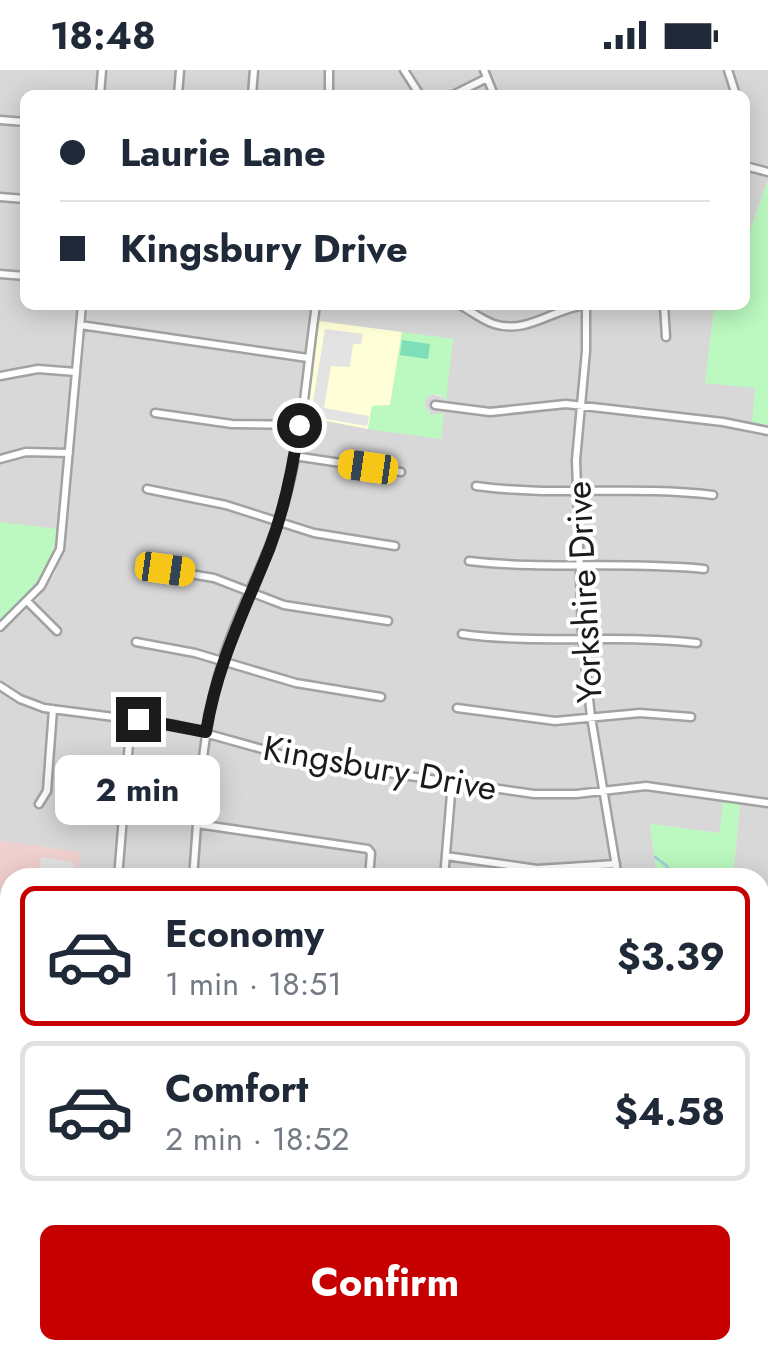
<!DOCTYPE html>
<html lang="en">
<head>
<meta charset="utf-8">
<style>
	:root { --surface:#fff; --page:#f2f2f3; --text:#1f2937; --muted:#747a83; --line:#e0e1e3; --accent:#c60000 }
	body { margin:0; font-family:Jost,sans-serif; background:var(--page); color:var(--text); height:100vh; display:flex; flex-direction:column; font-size:38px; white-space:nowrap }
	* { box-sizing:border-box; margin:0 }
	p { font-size:32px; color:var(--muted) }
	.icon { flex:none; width:55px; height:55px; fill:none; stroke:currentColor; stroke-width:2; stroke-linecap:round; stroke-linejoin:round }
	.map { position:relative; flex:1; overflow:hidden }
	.drawer { position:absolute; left:0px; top:798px; width:770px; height:492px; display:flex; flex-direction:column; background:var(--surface); border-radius:30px 30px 0 0; box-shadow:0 5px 25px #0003 }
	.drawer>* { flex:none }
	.top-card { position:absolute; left:20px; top:20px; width:730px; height:220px; border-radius:15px; box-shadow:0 5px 25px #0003; display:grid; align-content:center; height:220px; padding:0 40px; background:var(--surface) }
	.end { position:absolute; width:45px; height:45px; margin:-22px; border:12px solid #1b1b1b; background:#fff; box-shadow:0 0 0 5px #fff }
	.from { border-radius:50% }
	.bubble { position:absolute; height:70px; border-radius:15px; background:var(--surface); box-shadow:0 5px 25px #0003; font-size:32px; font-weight:700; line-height:70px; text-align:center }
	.car { position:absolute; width:30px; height:60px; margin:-30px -15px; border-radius:12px; box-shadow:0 0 8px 2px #0007; background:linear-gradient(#f5c518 24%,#345 0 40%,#f5c518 0 76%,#345 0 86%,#f5c518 0) }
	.top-card b { display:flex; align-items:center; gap:35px; height:95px; font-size:38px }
	.top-card b+b { border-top:2px solid var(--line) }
	.top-card i { width:25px; height:25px; background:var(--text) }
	ul { padding:18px 0 0; list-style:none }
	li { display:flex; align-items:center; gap:30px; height:140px; margin:0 20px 15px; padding:0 20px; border:5px solid var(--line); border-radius:15px }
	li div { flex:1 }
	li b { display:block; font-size:38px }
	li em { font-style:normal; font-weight:700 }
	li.selected { border-color:var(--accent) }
	li>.icon { width:90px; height:90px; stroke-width:1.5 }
	.primary-button { display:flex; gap:20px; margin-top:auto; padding:20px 40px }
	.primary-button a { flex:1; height:115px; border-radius:15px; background:var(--accent); color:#fff; font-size:40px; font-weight:700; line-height:115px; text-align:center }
	.status { display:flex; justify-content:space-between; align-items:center; height:70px; padding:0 50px; background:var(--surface); direction:ltr }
	.status svg { height:28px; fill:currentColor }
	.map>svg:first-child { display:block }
	.residential { fill:#d9d8d8; fill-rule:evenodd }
	.commercial { fill:#efd0cf }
	.education { fill:#ffffd7 }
	.park { fill:#bbf9c0 }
	.pitch { fill:#7ddeb8 }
	.parking { fill:#e3e3e3 }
	.water { fill:#a0cedc }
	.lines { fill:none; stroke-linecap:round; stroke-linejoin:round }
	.stream { stroke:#a0cedc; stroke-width:2.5 }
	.minor-casing { stroke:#a2a2a2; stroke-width:11 }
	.major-casing { stroke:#926200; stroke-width:12 }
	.minor { stroke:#fff; stroke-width:6 }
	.major { stroke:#fcd096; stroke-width:8 }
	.route { stroke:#1b1b1b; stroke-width:12 }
	.labels { text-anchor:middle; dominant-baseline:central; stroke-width:8; stroke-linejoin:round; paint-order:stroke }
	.street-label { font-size:35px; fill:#1b1b1b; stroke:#fff }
</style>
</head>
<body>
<div class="status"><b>18:48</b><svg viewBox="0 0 49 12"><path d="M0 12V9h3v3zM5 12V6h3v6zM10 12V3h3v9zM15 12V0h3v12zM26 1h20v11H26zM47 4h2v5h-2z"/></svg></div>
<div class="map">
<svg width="768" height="1288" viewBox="0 0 768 1288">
	<rect width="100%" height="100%" fill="#ede9e0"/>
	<!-- residential -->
	<path class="residential" d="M0 0H97L95 25H25V235H78L55 475 37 513 0 550Z
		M107 0H768V110L745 174V25H105Z
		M88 235H718L713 245 756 318 753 352 768 355V846L760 845V808L733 807 740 734 724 731 720 763 650 754 657 807H78L80 782 0 771V564L38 529 54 505 64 480ZM311 251 453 269 445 329 433 324 427 327 424 334 431 345 443 344 441 369 297 346Z
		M0 1180 10 1182V1280H30L29 1288H0Z"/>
	<!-- commercial -->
	<path class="commercial" d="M0 771 81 782 78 807 10 808V846L0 845Z
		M0 920 10 921V1182L0 1180Z
		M760 979 768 980V1153L762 1196Z"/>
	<!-- education -->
	<path class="education" d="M319 251 402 262 390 335 372 336 368 359 305 347Z"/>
	<!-- park -->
	<path class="park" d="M768 110V355L752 352 755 318 705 313 713 245 718 235H745V174Z
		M402 262 453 269 446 331 441 325 434 324 427 327 424 334 431 345 444 343 441 369 368 359 372 336 390 335Z
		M0 452 58 459C51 500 30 524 0 550Z
		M723 731 740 733 733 807H657L650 754 720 763Z"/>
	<!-- pitch -->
	<path class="pitch" d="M402 270 430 274 428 289 400 285Z"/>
	<!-- parking -->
	<path class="parking" d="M325 259 363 264 361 274H353L350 297 331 296 324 338 369 346 367 356 326 349 320 338 312 337Z
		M41 787 71 792 75 796 73 807H38Z"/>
	<!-- water -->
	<path class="water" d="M760 854 768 855V929L760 928Z"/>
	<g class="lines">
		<!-- stream -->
		<path class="stream" d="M655 787 667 796 671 808"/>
		<defs>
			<path id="minor" d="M329 0V25
				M404 0 420 25
				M484 0 494 25
				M728 0 736 25
				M100 25 102 0
				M178 25 180 0
				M252 25 254 0
				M453 25 487 8
				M0 50 25 52
				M745 96 768 102
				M0 127 25 129
				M0 204 25 206
				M460 235C471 241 482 250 494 254 527 265 554 238 586 235
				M586 235V281L576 390 582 564 591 647 618 808
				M664 235 666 267
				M80 255 308 288
				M0 306 38 299 76 302
				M435 335 490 342 566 334 723 352 768 361
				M155 343 232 354 299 355
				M294 386 401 402
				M0 389 26 382 69 383
				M476 416C555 427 634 415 713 425
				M147 419 226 435 314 463 395 476
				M469 491C547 500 625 491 704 499
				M142 496 214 508 284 535 388 551
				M28 532 57 561
				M0 557 41 516 60 479 82 235
				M462 564C541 575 619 564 697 573
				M136 572 195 583 296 613 381 627
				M0 616 20 629 44 638 176 655 280 684 347 697 534 724H576L646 716 768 733
				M457 638 555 651 640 643 691 647
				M39 734 47 721 53 639
				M197 754 368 779 371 783 369 808
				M446 786 537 799 616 794
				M118 808 131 648
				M193 808C199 733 201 660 223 588 241 532 272 481 287 424 303 363 307 297 316 235
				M444 808 452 712
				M0 1076 10 1001
				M0 1125 10 1126
				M760 1173 768 1110
				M0 1220 10 1221
				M760 1225 768 1226
				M128 1288 129 1280
				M381 1288 382 1280
				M546 1288 547 1280"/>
			<path id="major" d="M0 848 10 850
				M0 859 10 860
				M760 959 768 960
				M760 969 768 970"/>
		</defs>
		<!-- minor casing -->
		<use href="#minor" class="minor-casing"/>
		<!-- major casing -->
		<use href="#major" class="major-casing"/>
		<!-- minor -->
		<use href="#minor" class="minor"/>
		<!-- major -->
		<use href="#major" class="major"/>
	</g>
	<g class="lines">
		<!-- route -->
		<path class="route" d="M138 649 206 662C217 593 245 540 270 477 285 437 293 397 299 355"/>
	</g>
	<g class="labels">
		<!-- street labels -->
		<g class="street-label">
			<text transform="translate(584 522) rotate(-93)">Yorkshire Drive</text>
			<text transform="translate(380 698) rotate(10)">Kingsbury Drive</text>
		</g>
	</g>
</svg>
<i class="end from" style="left:299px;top:355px"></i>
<i class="end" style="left:138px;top:649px"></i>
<div class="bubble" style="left:55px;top:685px;width:165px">2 min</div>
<i class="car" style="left:368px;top:397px;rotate:278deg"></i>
<i class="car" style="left:165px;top:499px;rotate:98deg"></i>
<div class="top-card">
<b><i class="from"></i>Laurie Lane</b>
<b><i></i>Kingsbury Drive</b>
</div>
<section class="drawer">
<ul>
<li class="selected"><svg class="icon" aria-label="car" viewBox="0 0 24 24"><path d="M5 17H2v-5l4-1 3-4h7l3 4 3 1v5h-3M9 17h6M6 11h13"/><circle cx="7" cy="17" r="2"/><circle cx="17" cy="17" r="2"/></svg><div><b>Economy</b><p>1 min · 18:51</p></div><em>$3.39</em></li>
<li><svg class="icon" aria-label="car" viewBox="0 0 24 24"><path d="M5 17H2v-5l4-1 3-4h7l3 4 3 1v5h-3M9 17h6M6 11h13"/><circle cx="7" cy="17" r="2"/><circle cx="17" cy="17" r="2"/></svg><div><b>Comfort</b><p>2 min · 18:52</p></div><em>$4.58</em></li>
</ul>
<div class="primary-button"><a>Confirm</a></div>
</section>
</div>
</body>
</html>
